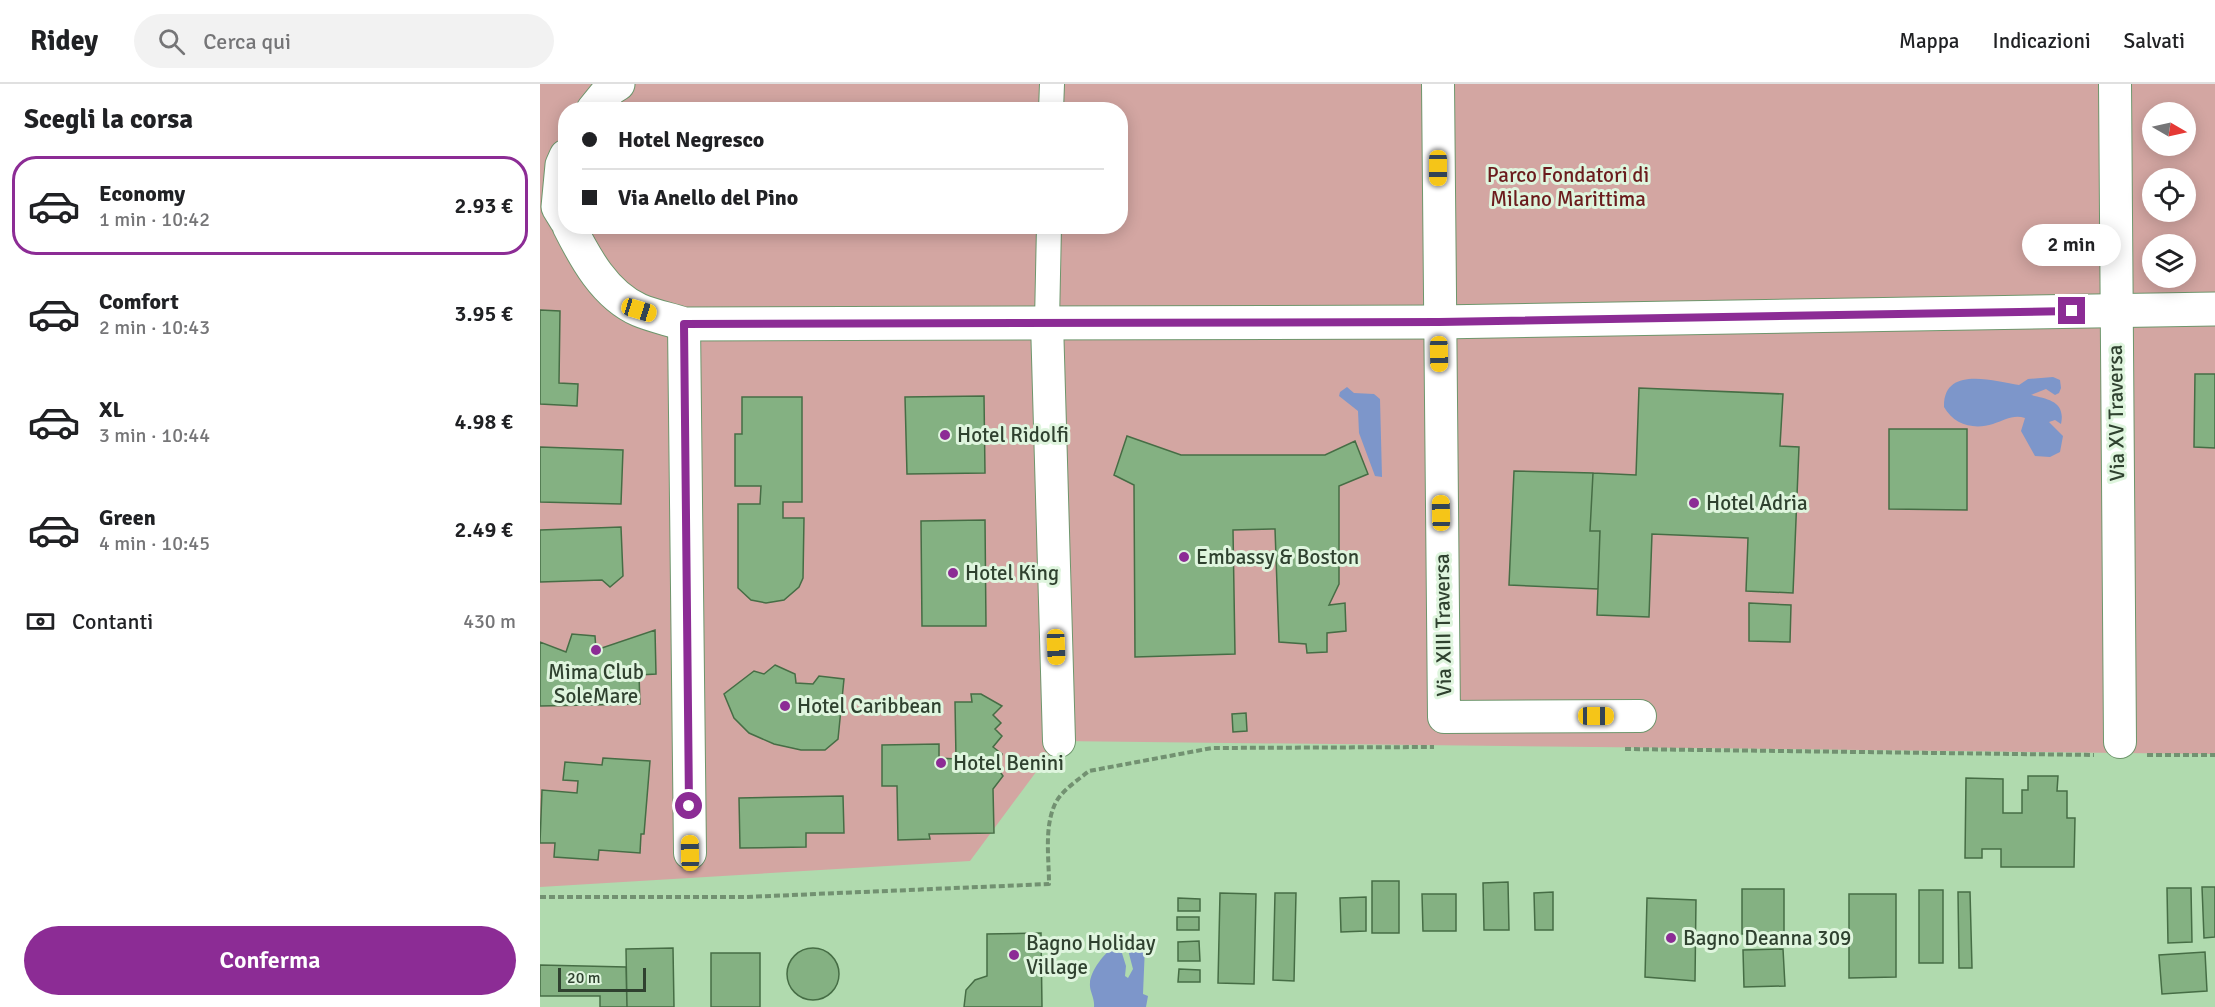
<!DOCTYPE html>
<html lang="it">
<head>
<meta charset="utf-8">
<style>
	:root { --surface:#fff; --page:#f2f2f2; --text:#202124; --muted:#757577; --line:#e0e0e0; --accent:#8c2c95 }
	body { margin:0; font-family:Signika,sans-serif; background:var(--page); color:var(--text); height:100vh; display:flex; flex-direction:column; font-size:22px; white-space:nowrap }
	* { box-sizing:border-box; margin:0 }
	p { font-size:20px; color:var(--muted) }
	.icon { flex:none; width:33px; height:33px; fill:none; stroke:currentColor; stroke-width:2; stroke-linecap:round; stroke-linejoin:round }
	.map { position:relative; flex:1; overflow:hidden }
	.drawer { display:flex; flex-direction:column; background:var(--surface); width:540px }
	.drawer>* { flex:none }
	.guide { position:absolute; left:18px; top:18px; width:570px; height:132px; border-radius:24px; box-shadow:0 3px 15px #0003; display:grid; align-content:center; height:132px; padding:0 24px; background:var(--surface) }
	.needle { width:39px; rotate:99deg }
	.tools { position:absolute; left:1602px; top:18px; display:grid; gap:12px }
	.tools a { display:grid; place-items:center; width:54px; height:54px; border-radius:50%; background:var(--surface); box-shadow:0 3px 15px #0003; font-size:30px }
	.scale { position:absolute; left:18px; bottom:15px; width:88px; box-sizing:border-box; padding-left:6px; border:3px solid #2f412f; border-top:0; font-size:16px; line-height:21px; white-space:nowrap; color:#2f412f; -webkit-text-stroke:4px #dff5de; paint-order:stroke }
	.end { position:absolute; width:27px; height:27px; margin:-14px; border:8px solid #8c2c95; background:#fff; box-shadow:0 0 0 3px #fff }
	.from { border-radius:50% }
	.bubble { position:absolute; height:42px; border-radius:21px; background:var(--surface); box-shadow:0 3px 15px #0003; font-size:20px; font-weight:600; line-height:42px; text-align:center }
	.car { position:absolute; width:18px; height:36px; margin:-18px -9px; border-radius:8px; box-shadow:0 0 4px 2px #0007; background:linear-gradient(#f5c518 24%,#345 0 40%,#f5c518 0 76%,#345 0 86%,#f5c518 0) }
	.guide b { display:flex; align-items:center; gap:21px; height:57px; font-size:22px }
	.guide b+b { border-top:2px solid var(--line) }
	.guide i { width:15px; height:15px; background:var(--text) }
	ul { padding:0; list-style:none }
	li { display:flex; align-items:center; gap:18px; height:99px; margin:0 12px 9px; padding:0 12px; border:3px solid transparent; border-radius:24px }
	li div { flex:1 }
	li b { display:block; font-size:22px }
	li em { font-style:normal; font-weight:600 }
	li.active { border-color:var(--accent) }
	li>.icon { width:54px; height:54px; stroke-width:1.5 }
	h2 { padding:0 24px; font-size:27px; line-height:72px }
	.pay { display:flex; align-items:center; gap:15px; height:66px; padding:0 24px; font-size:22px }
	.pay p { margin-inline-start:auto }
	.cta { display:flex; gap:12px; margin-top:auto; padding:12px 24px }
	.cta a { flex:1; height:69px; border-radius:36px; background:var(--accent); color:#fff; font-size:24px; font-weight:600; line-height:69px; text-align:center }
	header { display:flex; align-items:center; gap:36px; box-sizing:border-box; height:84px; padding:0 30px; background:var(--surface); border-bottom:2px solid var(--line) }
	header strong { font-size:28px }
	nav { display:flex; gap:33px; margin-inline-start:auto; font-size:21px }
	.search { width:420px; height:54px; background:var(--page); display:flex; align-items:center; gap:15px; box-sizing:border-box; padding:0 21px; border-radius:33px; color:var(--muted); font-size:22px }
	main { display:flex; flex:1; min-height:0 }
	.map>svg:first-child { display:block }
	.green { fill:#d3a6a2; fill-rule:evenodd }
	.water { fill:#7d96ca }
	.building { fill:#84b182; stroke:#466d45; stroke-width:1.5 }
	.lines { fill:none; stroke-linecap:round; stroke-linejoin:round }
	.pedestrian-casing { stroke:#6e966c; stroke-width:26 }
	.minor-casing { stroke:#6e966c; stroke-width:34 }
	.tertiary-casing { stroke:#6e966c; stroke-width:35 }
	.path { stroke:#729171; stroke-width:4; stroke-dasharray:6 3; stroke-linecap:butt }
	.pedestrian { stroke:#fff; stroke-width:24 }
	.minor { stroke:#fff; stroke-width:32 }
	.tertiary { stroke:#fff; stroke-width:33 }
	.route { stroke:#8c2c95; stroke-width:8 }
	.poi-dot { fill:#8c2c95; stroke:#dff5de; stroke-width:2 }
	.labels { text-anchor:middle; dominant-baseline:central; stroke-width:6; stroke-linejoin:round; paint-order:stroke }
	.park-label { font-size:21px; fill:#6b1c1d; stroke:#dff5de }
	.street-label { font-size:21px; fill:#2f412f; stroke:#dff5de }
	.poi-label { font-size:21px; fill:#2f412f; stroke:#dff5de; text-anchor:start }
</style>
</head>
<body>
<header>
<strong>Ridey</strong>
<div class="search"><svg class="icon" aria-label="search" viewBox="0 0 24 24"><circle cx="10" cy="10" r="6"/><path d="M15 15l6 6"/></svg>Cerca qui</div>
<nav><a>Mappa</a><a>Indicazioni</a><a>Salvati</a></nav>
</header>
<main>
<section class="drawer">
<h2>Scegli la corsa</h2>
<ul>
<li class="active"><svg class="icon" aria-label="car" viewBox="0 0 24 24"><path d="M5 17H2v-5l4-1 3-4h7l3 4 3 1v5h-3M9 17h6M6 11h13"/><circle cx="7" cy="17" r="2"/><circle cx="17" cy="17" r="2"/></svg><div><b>Economy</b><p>1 min · 10:42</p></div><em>2.93 €</em></li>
<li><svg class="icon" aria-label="car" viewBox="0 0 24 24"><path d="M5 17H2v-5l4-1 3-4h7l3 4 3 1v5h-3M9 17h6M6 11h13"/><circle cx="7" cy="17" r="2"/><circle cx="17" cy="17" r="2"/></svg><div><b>Comfort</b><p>2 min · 10:43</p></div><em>3.95 €</em></li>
<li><svg class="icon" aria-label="car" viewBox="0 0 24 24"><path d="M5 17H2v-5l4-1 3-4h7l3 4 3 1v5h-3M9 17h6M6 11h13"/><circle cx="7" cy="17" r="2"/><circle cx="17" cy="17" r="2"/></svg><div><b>XL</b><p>3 min · 10:44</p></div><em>4.98 €</em></li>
<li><svg class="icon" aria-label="car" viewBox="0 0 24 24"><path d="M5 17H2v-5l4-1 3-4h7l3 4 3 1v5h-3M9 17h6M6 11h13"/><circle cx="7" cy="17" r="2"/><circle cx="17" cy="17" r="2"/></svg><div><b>Green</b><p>4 min · 10:45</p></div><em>2.49 €</em></li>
</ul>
<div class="pay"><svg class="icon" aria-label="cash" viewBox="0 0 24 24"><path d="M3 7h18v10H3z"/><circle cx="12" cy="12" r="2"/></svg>Contanti<p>430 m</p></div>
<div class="cta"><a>Conferma</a></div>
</section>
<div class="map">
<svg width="1675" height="923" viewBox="0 0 1675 923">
	<rect width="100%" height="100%" fill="#b0daae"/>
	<!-- green -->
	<path class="green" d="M0 0H1675V670L519 657 430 777 0 803ZM26 26H580V142H26ZM1612 28H1646V62H1612ZM1612 94H1646V128H1612ZM1612 160H1646V194H1612Z"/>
	<!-- water -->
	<path class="water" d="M1513 293 1520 296 1521 304 1519 309 1515 311 1506 305 1491 311C1507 315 1526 317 1521 340L1515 336 1509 338 1523 352 1520 368 1510 373 1495 372 1481 347 1485 334C1474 330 1464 336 1453 340 1434 346 1414 341 1404 323 1403 281 1454 297 1479 301L1488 295Z
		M807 303 814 309 834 310 840 315 842 393 835 392 819 349 818 327 799 312 800 308Z
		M595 861 605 862 603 910 608 912 606 923H554C555 914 549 907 550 899 550 888 565 867 575 863L581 866 586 882 585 892 588 894 593 885 588 866Z"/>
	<!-- building -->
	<path class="building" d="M0 226 20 227 19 299 38 300 37 322 0 320Z
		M1655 290H1675V364L1654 363Z
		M1099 304 1243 310 1240 362 1259 363 1253 509 1206 507 1208 454 1112 450 1109 533 1057 531 1060 447H1050L1053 389 1096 391Z
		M444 312 445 389 367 390 365 313Z
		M202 313H262V418H243V434H264L263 494 259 503 244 516 226 519 211 516 198 504V420H220L221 402H195V350H202Z
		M1349 345H1427V426L1349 425Z
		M587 352 641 371H785L815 357 828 390 799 402V500L789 521 805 519 806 547 787 549V568L767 569 766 560 739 558 735 445 693 446 695 570 595 573 594 401 574 391Z
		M0 363 83 366 81 420 0 418Z
		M974 387 1053 389 1050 447H1060L1058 505 969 501Z
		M445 436 446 542H382L381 437Z
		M81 443 83 492 70 503 62 496 0 498V446Z
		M1209 519 1251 521 1250 558 1209 557Z
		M115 546 116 590 99 591 100 620 0 622V558L26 568 32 550 55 552 56 566Z
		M235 581 255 590 256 599 273 600 279 592 304 595 298 655 285 666H261L234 660 209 649 194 634 184 610 214 587 224 590Z
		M431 610H441L462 622 453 631 461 639 455 645 462 652 453 663 462 670 457 683 463 692 453 705 454 749 389 750 390 755 358 756 357 702H342V661L399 660V674L416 675 415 618H432Z
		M706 629 707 647 693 648 692 630Z
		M63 674 110 677 104 750H101L100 769 59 766 58 776 14 773 15 759H0L2 706 37 709 38 697 23 696 25 678 62 681Z
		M1488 692H1518L1517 707H1527V734H1535L1534 783H1461V765H1442V774H1425L1426 694 1463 695V729H1482V706H1488Z
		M303 712 304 749H266V763L200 764 199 714Z
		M832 797H859V849H832Z
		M968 798 969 846H944L943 799Z
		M1662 803H1675V853L1664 854Z
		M1627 804H1651L1652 858 1628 859Z
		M1202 805H1244V850H1202Z
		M1379 806H1403V879H1379Z
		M1013 808V846H995L994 809Z
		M1418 808H1430L1432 884H1419Z
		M680 809 716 810 714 900 678 899Z
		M735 809H756L754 897 733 896Z
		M882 810H916V847H883Z
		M1309 810H1356V893L1309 894Z
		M826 813V847L801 848 800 814Z
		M638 814 660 815V827H638Z
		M1107 814 1156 816 1155 897 1105 893Z
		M637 833H659V846H637Z
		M501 849 502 923H424L426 906 435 896 447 892V850Z
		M659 857 660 877H638V858Z
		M133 864 134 923H87L86 865Z
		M247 890a26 26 0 1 1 52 0a26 26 0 1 1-52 0Z
		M1243 865 1245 902 1204 903 1203 866Z
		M1665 868 1667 907 1622 910 1619 871Z
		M171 869H220V923H171Z
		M0 881 86 883 87 923H60V912H0Z
		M639 885 660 886V898H638Z"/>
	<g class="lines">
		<defs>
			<path id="pedestrian" d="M511 26 512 0
				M507 238 509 142"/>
			<path id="minor" d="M898 0 904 633 1100 632
				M1575 0 1580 658
				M507 238 519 657
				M144 240 150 769"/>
			<path id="tertiary" d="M53 26 70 5 78 0
				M26 72 22 81 18 123 26 136
				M29 142C45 174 65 211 99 226 113 232 129 235 144 240L899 238 1675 225"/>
		</defs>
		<!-- pedestrian casing -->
		<use href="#pedestrian" class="pedestrian-casing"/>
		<!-- minor casing -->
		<use href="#minor" class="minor-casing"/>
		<!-- tertiary casing -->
		<use href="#tertiary" class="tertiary-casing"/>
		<!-- path -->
		<path class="path" d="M1085 665 1554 671
			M1607 671H1675
			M0 813H206L509 800C509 774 504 744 515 720 521 707 538 696 549 687L672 664 894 663"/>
		<!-- pedestrian -->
		<use href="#pedestrian" class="pedestrian"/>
		<!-- minor -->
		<use href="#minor" class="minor"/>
		<!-- tertiary -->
		<use href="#tertiary" class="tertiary"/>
	</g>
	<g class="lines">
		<!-- route -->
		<path class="route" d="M149 722 144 240 899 238 1532 227"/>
	</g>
	<!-- markers -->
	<g class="poi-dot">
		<circle cx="405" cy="351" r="6"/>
		<circle cx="1154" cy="419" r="6"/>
		<circle cx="644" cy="473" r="6"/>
		<circle cx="413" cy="489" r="6"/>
		<circle cx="56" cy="566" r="6"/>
		<circle cx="245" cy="622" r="6"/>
		<circle cx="401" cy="679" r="6"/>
		<circle cx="1131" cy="854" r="6"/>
		<circle cx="474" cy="871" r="6"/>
	</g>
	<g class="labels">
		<!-- park labels -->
		<g class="park-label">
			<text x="1028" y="91">Parco Fondatori di<tspan x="1028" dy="24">Milano Marittima</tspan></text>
		</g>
		<!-- street labels -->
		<g class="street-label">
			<text transform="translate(1576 329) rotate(-91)">Via XV Traversa</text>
			<text transform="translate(903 541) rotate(-91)">Via XIII Traversa</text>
		</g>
		<!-- poi labels -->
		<g class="poi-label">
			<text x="417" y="351">Hotel Ridolfi</text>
			<text x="1166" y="419">Hotel Adria</text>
			<text x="656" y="473">Embassy &amp; Boston</text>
			<text x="425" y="489">Hotel King</text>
			<text x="56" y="588" text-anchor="middle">Mima Club<tspan x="56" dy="24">SoleMare</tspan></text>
			<text x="257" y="622">Hotel Caribbean</text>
			<text x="413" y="679">Hotel Benini</text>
			<text x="1143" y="854">Bagno Deanna 309</text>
			<text x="486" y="859">Bagno Holiday<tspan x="486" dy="24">Village</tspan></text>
		</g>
	</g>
</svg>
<div class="tools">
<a><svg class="needle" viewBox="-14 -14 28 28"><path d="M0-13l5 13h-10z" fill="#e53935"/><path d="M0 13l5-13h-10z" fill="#757577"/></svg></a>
<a><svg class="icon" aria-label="locate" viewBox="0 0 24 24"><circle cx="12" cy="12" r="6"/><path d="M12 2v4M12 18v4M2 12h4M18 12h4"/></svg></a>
<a><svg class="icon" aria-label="layers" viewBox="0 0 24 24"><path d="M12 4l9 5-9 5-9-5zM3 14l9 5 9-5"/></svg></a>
</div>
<div class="scale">20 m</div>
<i class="end from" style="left:149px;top:722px"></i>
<i class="end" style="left:1532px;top:227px"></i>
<div class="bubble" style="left:1482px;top:140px;width:99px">2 min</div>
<i class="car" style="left:898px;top:84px;rotate:180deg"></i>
<i class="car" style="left:99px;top:226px;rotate:107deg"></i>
<i class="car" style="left:899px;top:270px;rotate:179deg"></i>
<i class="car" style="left:901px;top:429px;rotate:359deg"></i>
<i class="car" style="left:516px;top:563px;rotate:178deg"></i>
<i class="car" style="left:1056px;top:632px;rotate:90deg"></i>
<i class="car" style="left:150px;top:769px;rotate:359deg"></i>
<div class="guide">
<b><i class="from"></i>Hotel Negresco</b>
<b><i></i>Via Anello del Pino</b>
</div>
</div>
</main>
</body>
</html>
